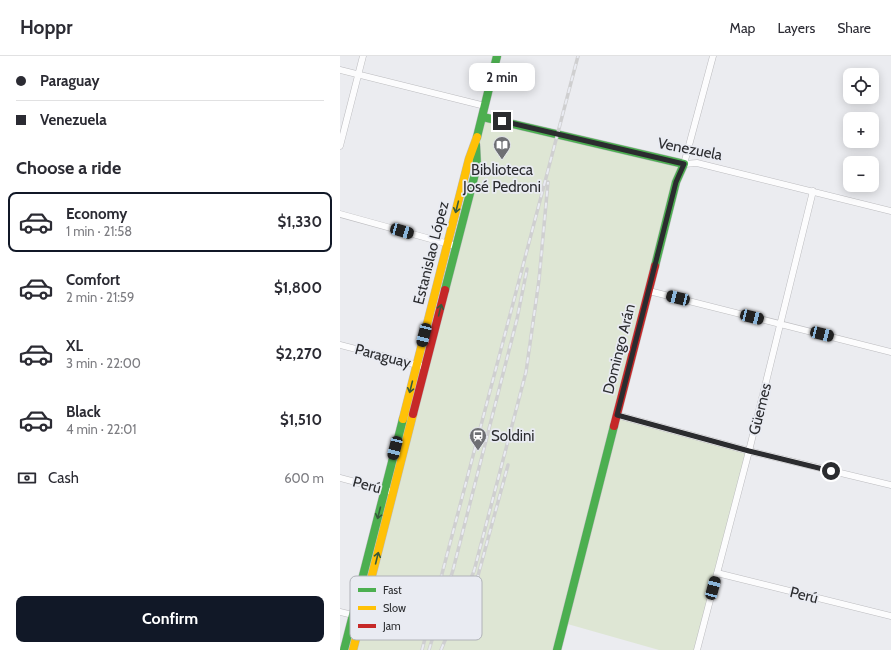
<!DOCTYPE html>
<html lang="en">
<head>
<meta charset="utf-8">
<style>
	:root { --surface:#fff; --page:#f2f2f3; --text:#2b2b33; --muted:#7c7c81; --line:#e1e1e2; --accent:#111827 }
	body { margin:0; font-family:Cabin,sans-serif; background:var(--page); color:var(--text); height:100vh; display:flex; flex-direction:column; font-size:15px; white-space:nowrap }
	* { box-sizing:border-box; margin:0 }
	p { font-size:13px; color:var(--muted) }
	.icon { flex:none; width:22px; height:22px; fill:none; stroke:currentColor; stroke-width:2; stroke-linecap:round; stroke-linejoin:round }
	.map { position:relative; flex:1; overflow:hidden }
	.panel { display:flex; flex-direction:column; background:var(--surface); width:340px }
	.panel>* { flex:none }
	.top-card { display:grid; align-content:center; height:88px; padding:0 16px; background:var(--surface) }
	.buttons { position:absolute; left:503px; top:12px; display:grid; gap:8px }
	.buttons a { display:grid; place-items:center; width:36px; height:36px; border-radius:8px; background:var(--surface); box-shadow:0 2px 10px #0003; font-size:20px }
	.end { position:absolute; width:18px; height:18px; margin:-9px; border:5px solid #2b2c2f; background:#fff; box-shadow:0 0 0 2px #fff }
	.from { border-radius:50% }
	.bubble { position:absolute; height:28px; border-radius:8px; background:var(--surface); box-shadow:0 2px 10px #0003; font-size:13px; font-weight:700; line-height:28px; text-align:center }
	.car { position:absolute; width:12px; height:24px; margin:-12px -6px; border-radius:5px; box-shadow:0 0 3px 1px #0007; background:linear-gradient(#222 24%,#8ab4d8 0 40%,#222 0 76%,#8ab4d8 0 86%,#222 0) }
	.top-card b { display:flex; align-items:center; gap:14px; height:38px; font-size:15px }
	.top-card b+b { border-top:1px solid var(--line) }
	.top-card i { width:10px; height:10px; background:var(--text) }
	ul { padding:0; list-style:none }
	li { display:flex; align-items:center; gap:12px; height:60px; margin:0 8px 6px; padding:0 8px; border:2px solid transparent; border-radius:8px }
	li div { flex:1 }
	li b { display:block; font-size:15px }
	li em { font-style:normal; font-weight:700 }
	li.selected { border-color:var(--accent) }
	li>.icon { width:36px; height:36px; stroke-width:1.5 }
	h2 { padding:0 16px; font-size:18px; line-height:48px }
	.pay { display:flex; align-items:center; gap:10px; height:44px; padding:0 16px; font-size:15px }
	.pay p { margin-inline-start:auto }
	.cta { display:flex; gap:8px; margin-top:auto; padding:8px 16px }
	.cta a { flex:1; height:46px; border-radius:8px; background:var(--accent); color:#fff; font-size:16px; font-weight:700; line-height:46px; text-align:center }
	header { display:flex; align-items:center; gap:24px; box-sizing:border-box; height:56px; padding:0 20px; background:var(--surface); border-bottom:1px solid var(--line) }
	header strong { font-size:19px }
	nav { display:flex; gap:22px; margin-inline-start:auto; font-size:14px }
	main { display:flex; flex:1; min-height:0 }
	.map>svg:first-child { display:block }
	.green { fill:#dee6d4 }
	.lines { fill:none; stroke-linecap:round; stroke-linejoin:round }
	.street-casing { stroke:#bcbcbf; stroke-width:7 }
	.fast-casing { stroke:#bcbcbf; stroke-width:9 }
	.slow-casing { stroke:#bcbcbf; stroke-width:9 }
	.jam-casing { stroke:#bcbcbf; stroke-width:9 }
	.street { stroke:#fcfcfd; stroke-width:6 }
	.fast { stroke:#4caf50; stroke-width:8 }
	.slow { stroke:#ffc107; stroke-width:8 }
	.jam { stroke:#c62828; stroke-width:8 }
	.rail-casing { stroke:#cfcfd0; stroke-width:3.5 }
	.rail { stroke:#e9ebf2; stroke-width:2; stroke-dasharray:6; stroke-linecap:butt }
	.oneway { stroke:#375a3b }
	.route { stroke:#2b2c2f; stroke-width:5 }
	.labels { text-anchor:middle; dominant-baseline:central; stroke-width:3.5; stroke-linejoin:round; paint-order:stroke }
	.street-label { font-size:15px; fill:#2b2c2f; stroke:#e9ebf2 }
	.poi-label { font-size:15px; fill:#2b2c2f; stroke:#e9ebf2 }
	.key { fill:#e9ebf2; stroke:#b0b2b8; stroke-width:1 }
	.key-label { font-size:11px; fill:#2b2c2f }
</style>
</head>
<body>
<header>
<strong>Hoppr</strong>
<nav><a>Map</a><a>Layers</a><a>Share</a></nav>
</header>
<main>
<section class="panel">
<div class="top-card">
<b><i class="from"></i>Paraguay</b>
<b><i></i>Venezuela</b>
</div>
<h2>Choose a ride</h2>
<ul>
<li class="selected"><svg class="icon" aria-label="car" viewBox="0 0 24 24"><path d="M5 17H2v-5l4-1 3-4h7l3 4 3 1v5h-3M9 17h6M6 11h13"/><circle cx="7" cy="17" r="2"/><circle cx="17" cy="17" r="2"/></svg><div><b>Economy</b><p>1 min · 21:58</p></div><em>$1,330</em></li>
<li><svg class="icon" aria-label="car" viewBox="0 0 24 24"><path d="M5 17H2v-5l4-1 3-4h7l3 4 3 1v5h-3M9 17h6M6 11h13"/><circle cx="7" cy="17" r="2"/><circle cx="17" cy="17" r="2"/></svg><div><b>Comfort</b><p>2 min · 21:59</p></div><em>$1,800</em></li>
<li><svg class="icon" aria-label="car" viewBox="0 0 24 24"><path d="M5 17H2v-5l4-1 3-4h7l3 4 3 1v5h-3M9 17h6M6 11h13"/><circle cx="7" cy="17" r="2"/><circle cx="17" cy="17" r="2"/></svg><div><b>XL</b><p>3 min · 22:00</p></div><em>$2,270</em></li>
<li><svg class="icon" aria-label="car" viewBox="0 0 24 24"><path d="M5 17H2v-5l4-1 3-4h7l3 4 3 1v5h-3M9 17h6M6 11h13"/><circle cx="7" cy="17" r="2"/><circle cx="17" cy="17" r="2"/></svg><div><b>Black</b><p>4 min · 22:01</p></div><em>$1,510</em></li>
</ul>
<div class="pay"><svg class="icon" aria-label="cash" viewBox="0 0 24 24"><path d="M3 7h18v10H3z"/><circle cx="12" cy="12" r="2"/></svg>Cash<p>600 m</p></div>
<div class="cta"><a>Confirm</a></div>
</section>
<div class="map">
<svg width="551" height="594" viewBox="0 0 551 594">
	<rect width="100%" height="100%" fill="#ebecf0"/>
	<!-- green -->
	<path class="green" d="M143 61 344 108 277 359 409 395 357 594H319L224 567 217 594H13L137 110Z"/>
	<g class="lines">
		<defs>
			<path id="street" d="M373 0 344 108 357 107 551 155
				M0 14 145 50
				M0 90 23 0
				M0 158 116 190
				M309 235 551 296
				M0 289 85 311
				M277 359 409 395 551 429
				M0 422 49 435
				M377 517 551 560
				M0 556 21 561
				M357 594 409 395 473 135"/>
			<path id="fast" d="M143 61 344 108 336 126 315 210
				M137 81 157 0
				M105 234 137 110 136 89
				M4 594 63 363
				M217 594 274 370"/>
			<path id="slow" d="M63 363 129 103 137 81
				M13 594 73 358"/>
			<path id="jam" d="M73 358 105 234
				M274 370 315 210"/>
		</defs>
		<!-- street casing -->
		<use href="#street" class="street-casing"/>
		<!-- fast casing -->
		<use href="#fast" class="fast-casing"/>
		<!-- slow casing -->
		<use href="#slow" class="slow-casing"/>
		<!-- jam casing -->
		<use href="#jam" class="jam-casing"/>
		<!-- street -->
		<use href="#street" class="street"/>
		<!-- fast -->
		<use href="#fast" class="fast"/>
		<!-- slow -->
		<use href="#slow" class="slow"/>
		<!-- jam -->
		<use href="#jam" class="jam"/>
		<defs>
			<path id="rail" d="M113 580 136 527 168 409
				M82 594 238 0
				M89 594 113 514 177 263 187 213
				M101 594 134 515 186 316 199 224 208 126"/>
		</defs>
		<!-- rail casing -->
		<use href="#rail" class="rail-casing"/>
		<!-- rail -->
		<use href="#rail" class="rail"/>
	</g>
	<!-- one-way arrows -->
	<defs><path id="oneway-shaft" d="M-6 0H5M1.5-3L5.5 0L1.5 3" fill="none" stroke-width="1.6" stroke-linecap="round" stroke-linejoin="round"/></defs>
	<g class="oneway">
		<use href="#oneway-shaft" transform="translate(117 151) rotate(104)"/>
		<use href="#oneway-shaft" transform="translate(100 254) rotate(-76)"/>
		<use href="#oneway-shaft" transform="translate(71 331) rotate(104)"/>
		<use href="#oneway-shaft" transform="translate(39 457) rotate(104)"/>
		<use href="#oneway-shaft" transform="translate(37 502) rotate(-76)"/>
	</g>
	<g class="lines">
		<!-- route -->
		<path class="route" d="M162 65 344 108 336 126 277 359 409 395 491 415"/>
	</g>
	<!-- icons -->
	<defs>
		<symbol id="library-pin" viewBox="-11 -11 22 30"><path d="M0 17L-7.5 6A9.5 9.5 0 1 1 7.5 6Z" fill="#6e6f73" stroke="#e9ebf2"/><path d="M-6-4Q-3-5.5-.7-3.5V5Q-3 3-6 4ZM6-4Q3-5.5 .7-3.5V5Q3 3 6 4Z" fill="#fff"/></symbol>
		<symbol id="station-pin" viewBox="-11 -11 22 30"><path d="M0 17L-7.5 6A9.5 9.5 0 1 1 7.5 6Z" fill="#6e6f73" stroke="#e9ebf2"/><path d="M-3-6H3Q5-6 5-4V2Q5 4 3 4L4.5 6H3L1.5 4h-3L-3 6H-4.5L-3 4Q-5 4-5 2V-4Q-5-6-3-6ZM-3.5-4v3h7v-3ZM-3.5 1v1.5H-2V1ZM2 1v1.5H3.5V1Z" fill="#fff"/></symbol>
	</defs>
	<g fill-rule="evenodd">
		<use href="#library-pin" x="152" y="79" width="20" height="27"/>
		<use href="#station-pin" x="128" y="370" width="20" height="27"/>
	</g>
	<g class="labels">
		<!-- street labels -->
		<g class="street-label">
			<text transform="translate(350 93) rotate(11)">Venezuela</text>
			<text transform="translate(91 197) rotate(-76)">Estanislao López</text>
			<text transform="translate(279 293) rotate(-76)">Domingo Arán</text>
			<text transform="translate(43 300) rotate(15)">Paraguay</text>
			<text transform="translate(420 353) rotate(-76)">Güemes</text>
			<text transform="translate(27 429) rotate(15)">Perú</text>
			<text transform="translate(464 539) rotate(14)">Perú</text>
		</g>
		<!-- poi labels -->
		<g class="poi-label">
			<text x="162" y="114">Biblioteca<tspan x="162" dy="17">José Pedroni</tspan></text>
			<text x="151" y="380" text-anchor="start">Soldini</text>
		</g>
	</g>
	<!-- legend -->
	<rect x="10" y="520" width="132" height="64" rx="6" class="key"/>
	<rect x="18" y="532" width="18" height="4" fill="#4caf50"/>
	<rect x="18" y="550" width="18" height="4" fill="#ffc107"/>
	<rect x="18" y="568" width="18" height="4" fill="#c62828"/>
	<g class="key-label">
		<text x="43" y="538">Fast</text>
		<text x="43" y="556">Slow</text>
		<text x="43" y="574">Jam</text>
	</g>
</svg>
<div class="buttons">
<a><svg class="icon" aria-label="locate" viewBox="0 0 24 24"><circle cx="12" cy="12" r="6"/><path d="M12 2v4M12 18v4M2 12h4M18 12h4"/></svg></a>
<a>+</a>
<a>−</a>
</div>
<i class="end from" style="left:491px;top:415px"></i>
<i class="end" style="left:162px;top:65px"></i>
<div class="bubble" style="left:129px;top:7px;width:66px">2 min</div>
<i class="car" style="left:62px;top:175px;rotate:106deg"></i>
<i class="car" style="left:338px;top:242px;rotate:284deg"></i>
<i class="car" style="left:412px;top:261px;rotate:104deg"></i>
<i class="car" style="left:482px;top:278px;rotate:104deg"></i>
<i class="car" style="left:84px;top:279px;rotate:194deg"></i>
<i class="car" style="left:55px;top:392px;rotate:194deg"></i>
<i class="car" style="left:373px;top:532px;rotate:15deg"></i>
</div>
</main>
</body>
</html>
